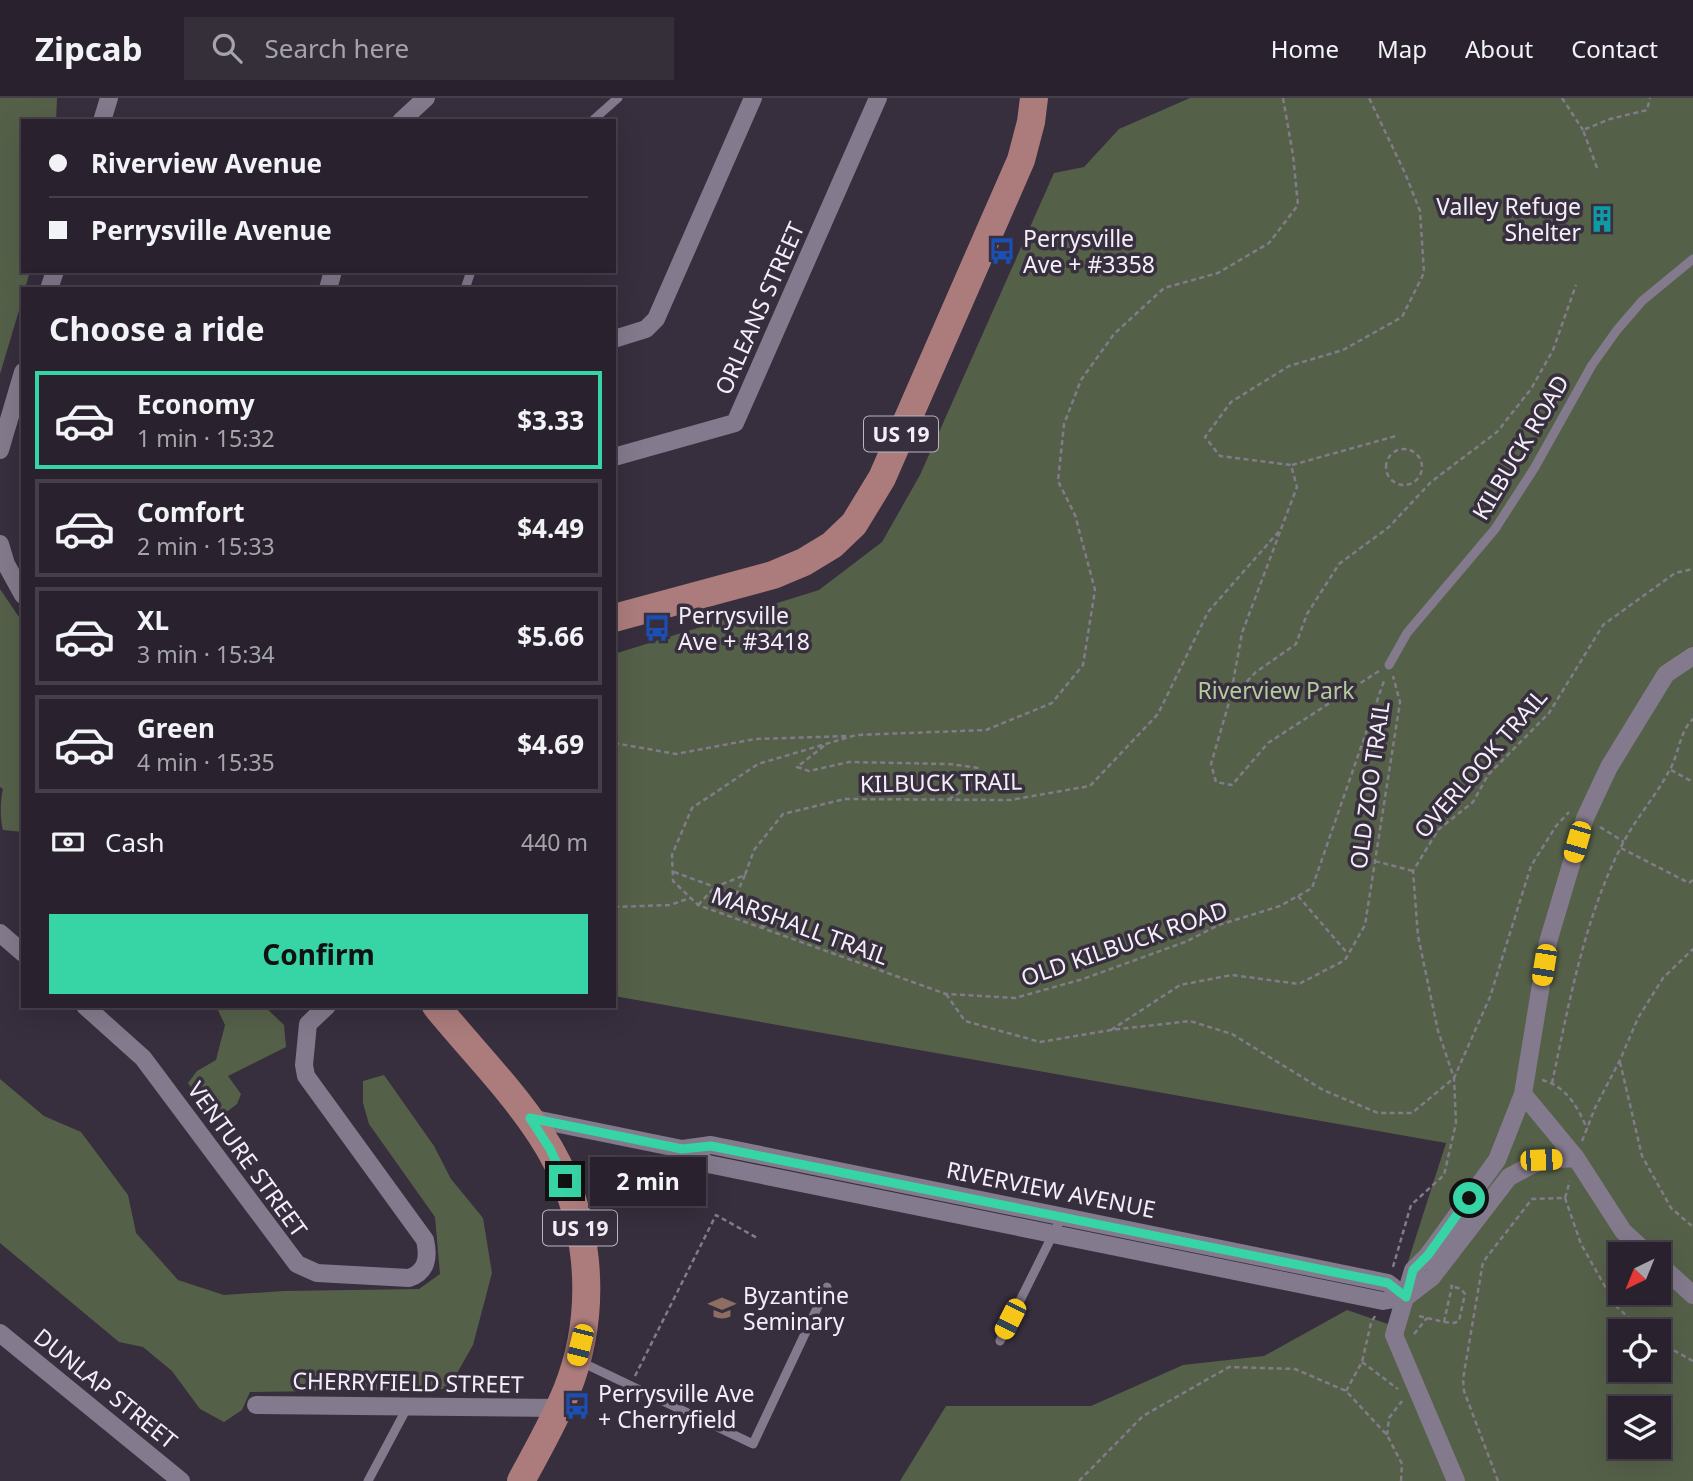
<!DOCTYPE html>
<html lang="en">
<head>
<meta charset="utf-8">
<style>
	:root { --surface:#29222e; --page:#352f3a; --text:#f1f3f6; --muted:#a5a4aa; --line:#453f4a; --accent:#37d4a6 }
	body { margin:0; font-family:"Noto Sans",sans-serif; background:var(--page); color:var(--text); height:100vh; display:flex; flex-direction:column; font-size:26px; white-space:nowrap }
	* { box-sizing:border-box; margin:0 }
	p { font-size:23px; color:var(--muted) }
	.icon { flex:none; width:38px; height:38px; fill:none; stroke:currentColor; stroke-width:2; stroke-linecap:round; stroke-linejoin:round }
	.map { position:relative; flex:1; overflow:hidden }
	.drawer { position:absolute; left:21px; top:189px; width:595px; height:721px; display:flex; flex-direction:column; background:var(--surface); border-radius:0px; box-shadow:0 7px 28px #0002,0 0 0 2px var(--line) }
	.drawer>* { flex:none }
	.banner { position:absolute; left:21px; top:21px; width:595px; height:154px; border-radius:0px; box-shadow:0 7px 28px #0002,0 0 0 2px var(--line); display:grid; align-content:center; height:154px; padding:0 28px; background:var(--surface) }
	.needle { width:46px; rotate:223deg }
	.tools { position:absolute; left:1608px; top:1144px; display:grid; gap:14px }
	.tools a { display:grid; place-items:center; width:63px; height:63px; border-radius:0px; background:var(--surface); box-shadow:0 7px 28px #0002,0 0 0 2px var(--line); font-size:35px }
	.end { position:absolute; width:32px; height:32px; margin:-16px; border:9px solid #37d4a6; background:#111; box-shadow:0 0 0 4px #111 }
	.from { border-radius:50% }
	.bubble { position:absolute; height:49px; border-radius:0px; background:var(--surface); box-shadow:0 7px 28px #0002,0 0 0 2px var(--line); font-size:23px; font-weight:700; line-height:49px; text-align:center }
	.car { position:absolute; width:21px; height:42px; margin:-21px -10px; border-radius:9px; box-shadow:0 0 5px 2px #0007; background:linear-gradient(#f5c518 24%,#345 0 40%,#f5c518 0 76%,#345 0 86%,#f5c518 0) }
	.banner b { display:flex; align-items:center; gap:24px; height:66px; font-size:26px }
	.banner b+b { border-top:2px solid var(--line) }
	.banner i { width:18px; height:18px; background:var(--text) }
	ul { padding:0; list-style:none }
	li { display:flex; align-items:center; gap:21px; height:98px; margin:0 14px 10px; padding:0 14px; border:4px solid var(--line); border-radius:0px }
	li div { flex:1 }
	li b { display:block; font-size:26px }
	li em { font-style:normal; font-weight:700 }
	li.active { border-color:var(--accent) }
	li>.icon { width:63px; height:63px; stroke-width:1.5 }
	h2 { padding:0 28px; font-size:32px; line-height:84px }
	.pay { display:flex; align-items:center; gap:18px; height:77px; padding:0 28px; font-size:26px }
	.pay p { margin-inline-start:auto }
	.action { display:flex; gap:14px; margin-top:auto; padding:14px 28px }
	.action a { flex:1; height:80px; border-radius:0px; background:var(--accent); color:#111; font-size:28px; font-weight:700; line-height:80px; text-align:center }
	header { display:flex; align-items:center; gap:42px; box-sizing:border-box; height:98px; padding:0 35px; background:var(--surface); border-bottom:2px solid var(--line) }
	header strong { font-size:33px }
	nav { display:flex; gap:38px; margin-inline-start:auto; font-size:24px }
	.search { width:490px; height:63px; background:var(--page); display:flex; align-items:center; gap:18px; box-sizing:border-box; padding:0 24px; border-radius:0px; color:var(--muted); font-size:26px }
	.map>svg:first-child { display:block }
	.green { fill:#556049; fill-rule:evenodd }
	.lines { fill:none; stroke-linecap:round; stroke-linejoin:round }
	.path { stroke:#827b89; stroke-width:2.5; stroke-dasharray:5 3.5; stroke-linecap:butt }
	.lane { stroke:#847a8d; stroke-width:9 }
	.street { stroke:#847a8d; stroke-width:18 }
	.primary { stroke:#ac7c7c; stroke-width:28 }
	.route { stroke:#37d4a6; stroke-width:9 }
	.labels { text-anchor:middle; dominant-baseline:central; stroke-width:7; stroke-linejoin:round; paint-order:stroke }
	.shield { fill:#372e3e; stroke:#bbb4c1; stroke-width:2 }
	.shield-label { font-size:21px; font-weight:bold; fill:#f4eef9 }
	.poi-label { font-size:23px; fill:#f4eef9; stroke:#372e3e; text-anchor:start }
	.street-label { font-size:23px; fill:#f4eef9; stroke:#372e3e }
	.park-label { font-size:23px; fill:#b3cb9a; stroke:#372e3e }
</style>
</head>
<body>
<header>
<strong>Zipcab</strong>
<div class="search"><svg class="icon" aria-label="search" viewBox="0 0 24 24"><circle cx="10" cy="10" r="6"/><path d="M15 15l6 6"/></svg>Search here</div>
<nav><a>Home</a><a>Map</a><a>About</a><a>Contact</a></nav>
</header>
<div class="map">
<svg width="1693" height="1383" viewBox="0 0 1693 1383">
	<rect width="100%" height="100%" fill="#372e3e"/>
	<!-- green -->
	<path class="green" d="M0 0H57L56 23H23V173H30L25 191H23V199L0 276Z
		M1190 0H1693V1383H900L946 1308H1091L1183 1267 1264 1258 1347 1212 1388 1226 1446 1045 614 898V556L819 492 882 444 920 377 1054 75 1084 69 1119 31ZM1620 1157H1659V1195H1620ZM1620 1234H1659V1272H1620ZM1620 1311H1659V1349H1620Z
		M0 491 23 525V734L3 732C0 721 0 703 3 691L0 689Z
		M216 908H264L284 927 286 949 228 978 241 996 237 1006 220 1019 207 1013 188 985 197 973 216 962 225 927Z
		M384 977 434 1048 451 1081 483 1120 492 1175 473 1247 448 1291 250 1294 242 1312 224 1324 200 1311 172 1273 143 1249 119 1244 0 1145V981L44 1018 81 1034 128 1097 136 1135 178 1182 224 1197 284 1193 419 1191 440 1176 435 1119 369 1026 363 1005V983Z"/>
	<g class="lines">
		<!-- path -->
		<path class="path" d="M1283 0 1293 57 1298 107 1269 145 1218 175 1164 190 1114 236 1081 282 1064 326 1058 383 1075 417 1095 492 1083 567 1052 605 986 632 856 637 758 666 692 710 672 757 673 783 698 807 946 896 1015 900 1083 881 1185 844 1219 827 1280 808 1312 790 1385 580
			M1562 0 1583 32
			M1597 70 1583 32 1610 21 1647 12 1650 0
			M1386 369a18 18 0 1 1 36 0a18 18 0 1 1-36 0Z
			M1292 367 1396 338
			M1379 573 1268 645 1232 687 1216 684 1211 666 1230 601 1256 574 1296 546 1307 516 1339 466 1389 429 1431 384 1497 334 1531 291 1553 252 1576 187
			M1230 601 1242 535 1280 434
			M614 645 676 656 755 641 849 638
			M824 648 797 669 809 673 849 664 950 666 979 670 982 681 947 702
			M1671 672 1693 684
			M1600 729 1624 744
			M1621 750 1689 785 1693 782
			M1375 763 1413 773
			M674 774 715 789 745 777 754 752 783 716 845 701 1010 702 1090 688 1158 616 1208 514 1281 431 1297 389 1291 367 1220 358 1205 339 1231 304 1289 268 1343 252 1402 219 1424 175 1420 113 1405 75 1369 0
			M745 777 737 795 744 808 766 831
			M1298 798 1348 856
			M698 807 715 789
			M614 809 670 807 690 800
			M946 896 965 923 1040 944 1111 932 1190 923 1232 936 1323 992 1378 1015H1412L1454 980 1490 899 1531 768 1556 728 1569 714
			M1111 932 1180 887 1232 877 1299 886 1345 862 1365 827 1400 604 1393 578
			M1620 964 1642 1058 1671 1110 1693 1129
			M1542 982C1566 988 1578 1009 1587 1031
			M1552 985C1569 905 1585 817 1623 745 1636 720 1656 698 1669 673 1679 657 1679 634 1693 621
			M1582 1043 1595 1010 1620 962 1638 920 1663 880 1693 851
			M1565 1100 1581 1146 1616 1208 1644 1234
			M1393 1169 1411 1107 1444 1077 1456 1025 1454 980 1438 933 1418 838 1413 773 1438 732 1473 704 1488 677 1549 615 1603 527 1675 475 1693 471
			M1419 1218 1444 1224 1452 1188 1447 1187
			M1444 1224 1454 1225 1459 1223 1465 1196 1461 1191 1452 1188
			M1414 1236 1427 1220
			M1659 1244 1693 1263
			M1362 1264 1398 1291
			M635 1278 716 1117 759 1141
			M1346 1293 1362 1264 1371 1225 1375 1218
			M1387 1337 1389 1320 1402 1303
			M1079 1383 1143 1318 1229 1269 1295 1271 1346 1293 1387 1337 1402 1366 1401 1383
			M1498 1383 1464 1293 1463 1281 1483 1164 1532 1101 1565 1100 1570 1083"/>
		<!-- lane -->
		<path class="lane" d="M592 23 618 0
			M465 191 471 173
			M1389 567 1407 535 1495 431 1535 369 1592 267 1617 232 1642 203 1693 161
			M1000 1243 1062 1118
			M579 1263 753 1346 827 1189
			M368 1383 408 1308"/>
		<!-- street -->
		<path class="street" d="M102 23 109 0
			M401 23 426 0
			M49 191 55 173
			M328 191 333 173
			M614 241 646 231 656 221 753 0
			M0 352 23 274
			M614 359 735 325 878 0
			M0 446 6 466 23 497
			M0 835 23 855
			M85 908 143 960 297 1166 317 1175 409 1180C427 1174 429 1159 425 1142L306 978 304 967 308 926 327 908
			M530 1020 682 1051 711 1047 1388 1185 1406 1199
			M682 1051 708 1066 1383 1203 1406 1199 1432 1179 1509 1079 1541 1062 1576 1060
			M1649 1157 1623 1133 1576 1060 1523 996 1548 844 1585 720 1609 669 1666 576 1693 558
			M1659 1166 1693 1197
			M0 1235 181 1383
			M256 1307 559 1310
			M1456 1383 1394 1237 1413 1172 1428 1157 1497 1062 1523 996"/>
		<!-- primary -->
		<path class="primary" d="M614 520 773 477 804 464 832 447 854 426 882 380 1021 62 1031 24 1034 0
			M436 908C471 951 511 991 541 1037 590 1111 600 1209 567 1292 554 1324 537 1353 521 1383"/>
	</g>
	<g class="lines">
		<!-- route -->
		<path class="route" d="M565 1083 550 1051 530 1020 682 1051 711 1048 1388 1185 1406 1199 1413 1172 1428 1157 1469 1100"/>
	</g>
	<!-- icons -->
	<defs>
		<symbol id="building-bare" viewBox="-9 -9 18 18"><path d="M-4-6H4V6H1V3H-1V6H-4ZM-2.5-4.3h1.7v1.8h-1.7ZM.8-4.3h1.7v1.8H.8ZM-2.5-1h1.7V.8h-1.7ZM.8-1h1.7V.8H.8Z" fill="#0f9aa8" stroke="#372e3e" stroke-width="2.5" paint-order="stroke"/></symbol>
		<symbol id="bus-bare" viewBox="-9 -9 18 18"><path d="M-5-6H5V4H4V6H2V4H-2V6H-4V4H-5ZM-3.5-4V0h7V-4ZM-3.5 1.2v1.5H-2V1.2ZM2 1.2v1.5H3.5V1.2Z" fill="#1a4fb4" stroke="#372e3e" stroke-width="2.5" paint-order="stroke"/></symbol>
		<symbol id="university-bare" viewBox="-9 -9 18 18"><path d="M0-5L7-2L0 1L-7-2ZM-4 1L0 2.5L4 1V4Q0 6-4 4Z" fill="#8d6e63" stroke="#372e3e" stroke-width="2.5" paint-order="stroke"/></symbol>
	</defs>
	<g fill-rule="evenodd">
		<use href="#building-bare" x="1583" y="102" width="38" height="38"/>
		<use href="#bus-bare" x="983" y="134" width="38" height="38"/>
		<use href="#bus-bare" x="638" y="511" width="38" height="38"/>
		<use href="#university-bare" x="703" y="1191" width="38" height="38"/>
		<use href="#bus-bare" x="558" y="1289" width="38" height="38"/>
	</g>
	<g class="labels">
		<!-- shield labels -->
		<g class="shield">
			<rect x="864" y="318.5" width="74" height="35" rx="5"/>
			<rect x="543" y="1112.5" width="74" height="35" rx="5"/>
		</g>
		<g class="shield-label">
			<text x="901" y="336">US 19</text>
			<text x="580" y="1130">US 19</text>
		</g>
		<!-- poi labels -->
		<g class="poi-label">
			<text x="1581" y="108" text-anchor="end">Valley Refuge<tspan x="1581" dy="26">Shelter</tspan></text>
			<text x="1023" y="140">Perrysville<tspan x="1023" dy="26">Ave + #3358</tspan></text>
			<text x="678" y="517">Perrysville<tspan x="678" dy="26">Ave + #3418</tspan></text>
			<text x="743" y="1197">Byzantine<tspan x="743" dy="26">Seminary</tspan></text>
			<text x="598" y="1295">Perrysville Ave<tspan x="598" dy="26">+ Cherryfield</tspan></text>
		</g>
		<!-- street labels -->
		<g class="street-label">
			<text transform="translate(759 210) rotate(-66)">ORLEANS STREET</text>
			<text transform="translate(1520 349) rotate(-59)">KILBUCK ROAD</text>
			<text transform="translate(1480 665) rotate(-49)">OVERLOOK TRAIL</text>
			<text transform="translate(941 684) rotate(-1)">KILBUCK TRAIL</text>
			<text transform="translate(1369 687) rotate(-82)">OLD ZOO TRAIL</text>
			<text transform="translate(800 827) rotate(20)">MARSHALL TRAIL</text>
			<text transform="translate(1124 845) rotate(-19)">OLD KILBUCK ROAD</text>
			<text transform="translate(248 1061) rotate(54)">VENTURE STREET</text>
			<text transform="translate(1051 1091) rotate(11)">RIVERVIEW AVENUE</text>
			<text transform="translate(408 1284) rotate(1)">CHERRYFIELD STREET</text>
			<text transform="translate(106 1290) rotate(39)">DUNLAP STREET</text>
		</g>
		<!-- park labels -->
		<g class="park-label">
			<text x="1276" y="592">Riverview Park</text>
		</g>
	</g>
</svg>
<div class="tools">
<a><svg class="needle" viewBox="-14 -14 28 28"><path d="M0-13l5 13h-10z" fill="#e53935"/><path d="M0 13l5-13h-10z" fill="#a5a4aa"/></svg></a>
<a><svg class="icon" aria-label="locate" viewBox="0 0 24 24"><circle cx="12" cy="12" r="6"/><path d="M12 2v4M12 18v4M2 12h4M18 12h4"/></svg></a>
<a><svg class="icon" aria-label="layers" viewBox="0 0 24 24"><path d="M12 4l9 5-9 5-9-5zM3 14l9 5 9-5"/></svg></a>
</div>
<i class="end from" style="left:1469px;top:1100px"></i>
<i class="end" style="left:565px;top:1083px"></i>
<div class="bubble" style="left:590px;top:1059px;width:116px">2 min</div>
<i class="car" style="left:1577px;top:744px;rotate:196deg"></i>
<i class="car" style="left:1544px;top:867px;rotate:189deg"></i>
<i class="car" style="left:1541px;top:1062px;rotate:88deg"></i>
<i class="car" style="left:1010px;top:1221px;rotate:207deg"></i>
<i class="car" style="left:580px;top:1247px;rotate:194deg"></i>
<div class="banner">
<b><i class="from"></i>Riverview Avenue</b>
<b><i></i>Perrysville Avenue</b>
</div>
<section class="drawer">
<h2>Choose a ride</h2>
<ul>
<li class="active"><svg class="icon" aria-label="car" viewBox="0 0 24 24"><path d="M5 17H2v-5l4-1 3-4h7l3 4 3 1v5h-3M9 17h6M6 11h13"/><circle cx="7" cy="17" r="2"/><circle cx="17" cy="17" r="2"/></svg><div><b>Economy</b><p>1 min · 15:32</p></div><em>$3.33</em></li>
<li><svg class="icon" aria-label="car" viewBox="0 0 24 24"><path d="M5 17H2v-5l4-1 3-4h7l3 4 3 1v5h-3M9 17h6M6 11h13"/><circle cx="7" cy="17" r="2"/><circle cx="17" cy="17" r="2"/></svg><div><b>Comfort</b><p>2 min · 15:33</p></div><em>$4.49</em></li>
<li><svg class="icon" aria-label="car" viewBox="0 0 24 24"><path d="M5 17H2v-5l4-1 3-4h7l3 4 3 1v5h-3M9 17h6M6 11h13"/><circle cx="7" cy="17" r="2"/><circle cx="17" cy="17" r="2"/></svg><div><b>XL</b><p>3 min · 15:34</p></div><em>$5.66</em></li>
<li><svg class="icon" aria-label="car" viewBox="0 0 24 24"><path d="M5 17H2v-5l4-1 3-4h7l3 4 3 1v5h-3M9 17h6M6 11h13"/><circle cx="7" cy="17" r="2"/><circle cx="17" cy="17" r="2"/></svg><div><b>Green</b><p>4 min · 15:35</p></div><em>$4.69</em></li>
</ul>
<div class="pay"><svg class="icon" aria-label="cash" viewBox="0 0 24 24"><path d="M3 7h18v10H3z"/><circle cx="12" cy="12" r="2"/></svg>Cash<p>440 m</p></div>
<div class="action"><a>Confirm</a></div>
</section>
</div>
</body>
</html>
